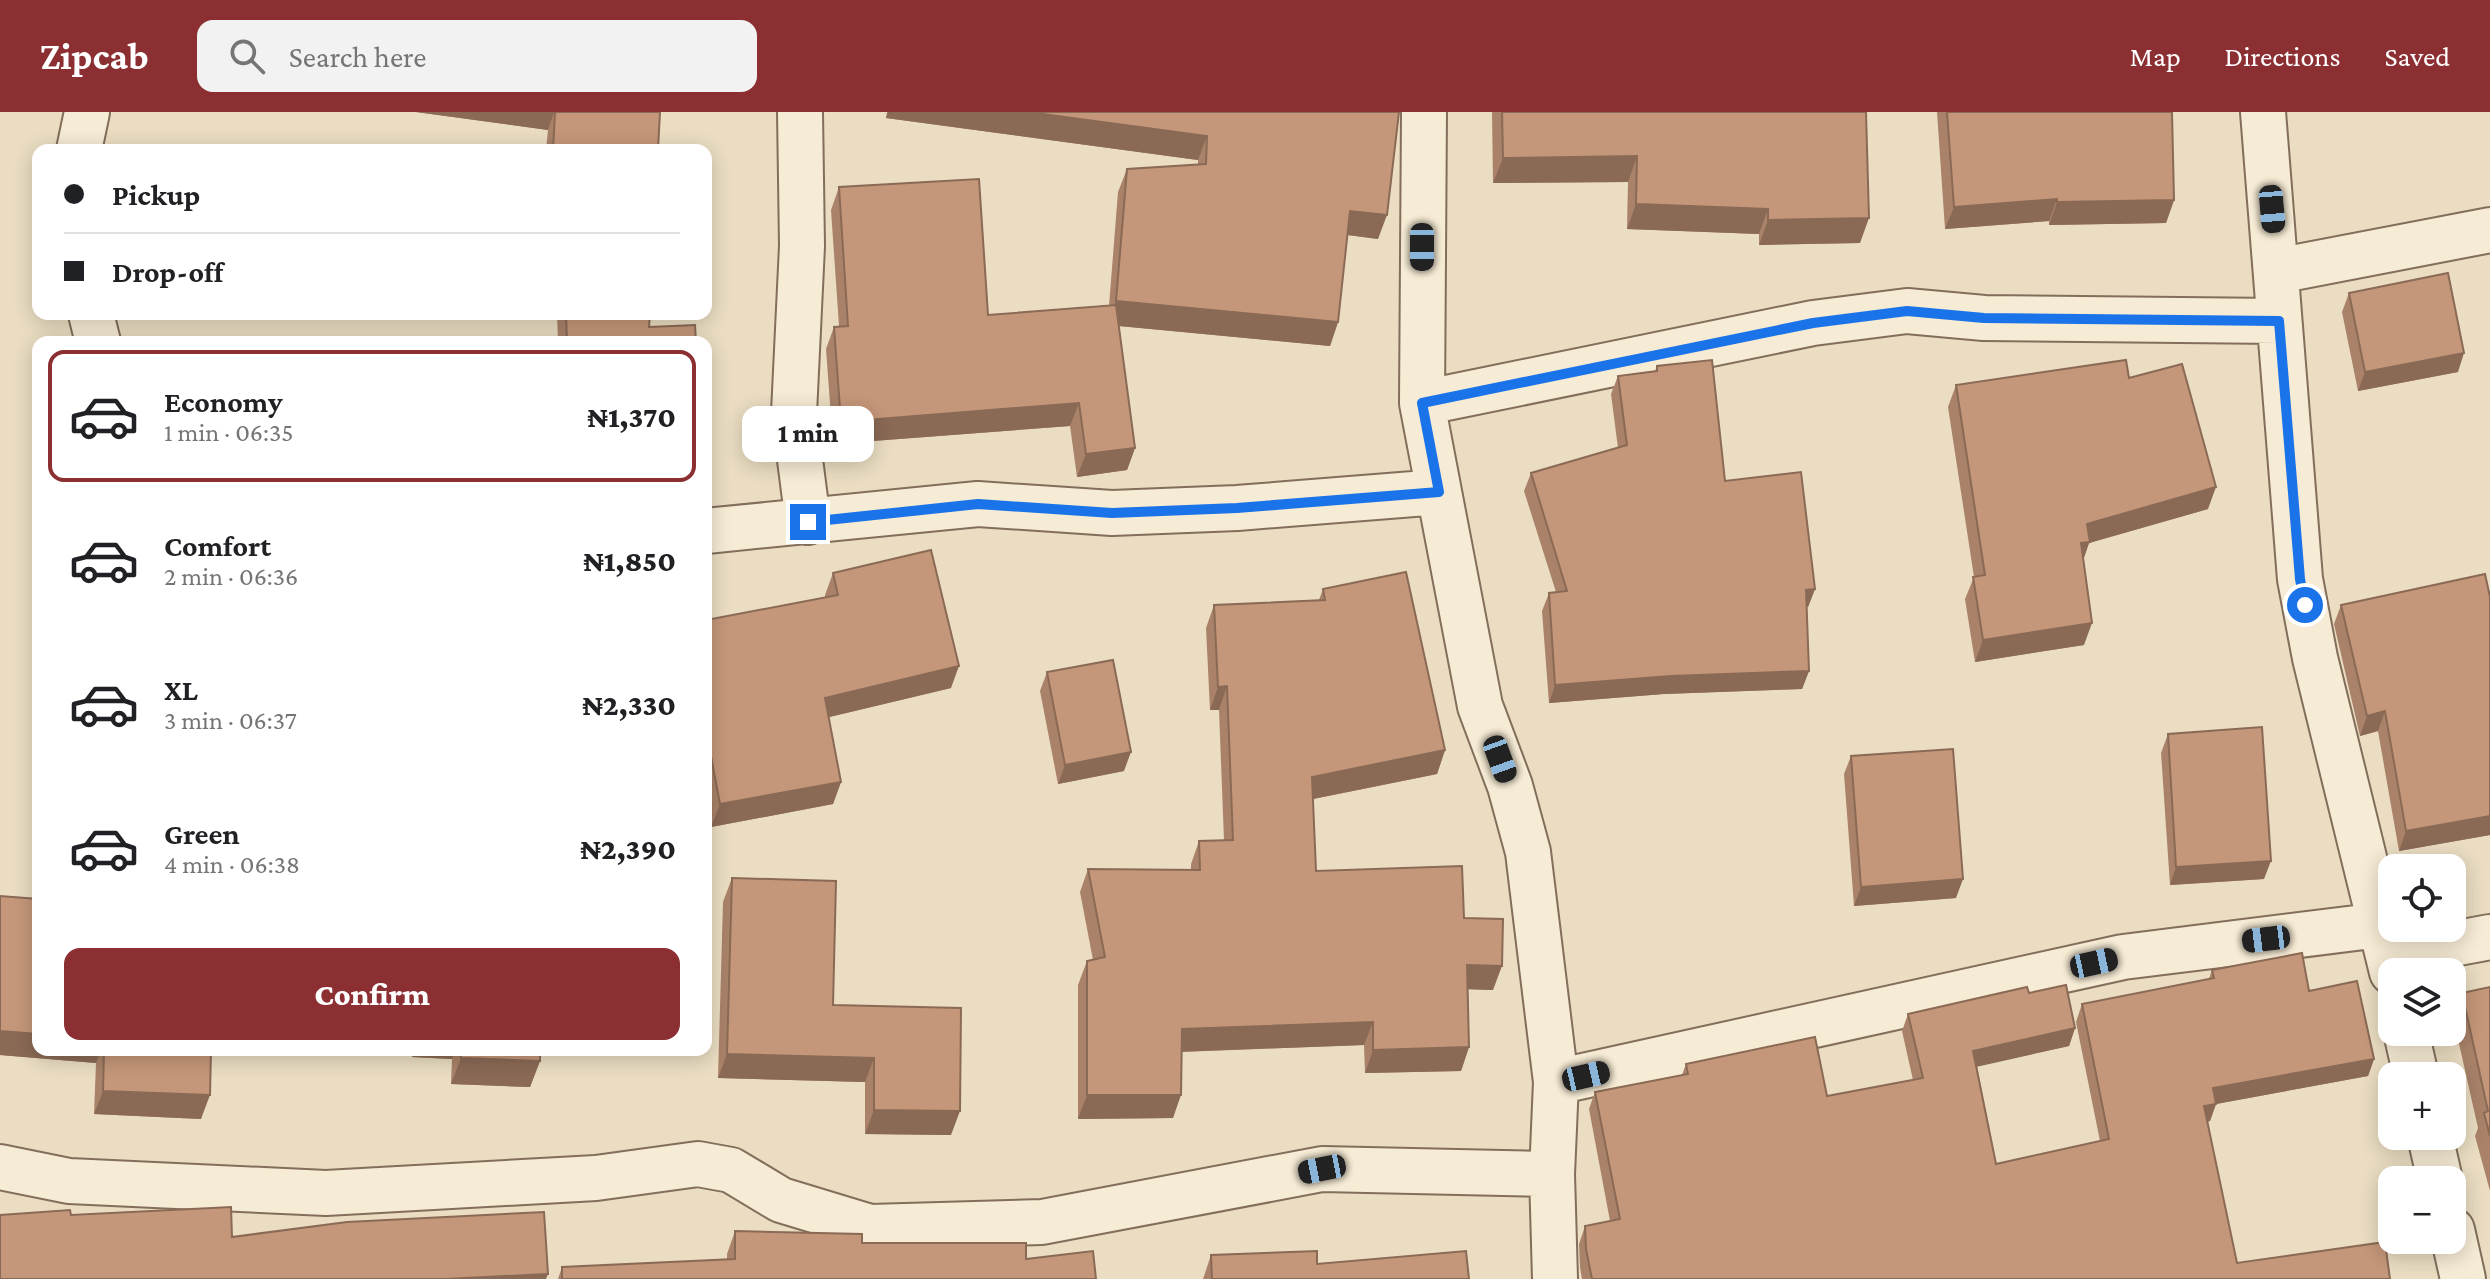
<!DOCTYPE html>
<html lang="en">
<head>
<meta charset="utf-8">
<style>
	:root { --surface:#fff; --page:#f2f2f2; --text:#202124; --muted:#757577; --line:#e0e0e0; --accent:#8c2f33 }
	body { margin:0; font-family:"Crimson Pro",serif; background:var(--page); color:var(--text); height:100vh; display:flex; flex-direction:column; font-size:30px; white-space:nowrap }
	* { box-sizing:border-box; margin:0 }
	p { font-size:26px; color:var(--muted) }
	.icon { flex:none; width:44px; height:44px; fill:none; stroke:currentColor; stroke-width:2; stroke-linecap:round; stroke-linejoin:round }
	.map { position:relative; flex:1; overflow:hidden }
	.panel { position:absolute; left:32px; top:224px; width:680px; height:720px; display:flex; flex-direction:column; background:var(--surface); border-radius:16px; box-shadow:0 4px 20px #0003 }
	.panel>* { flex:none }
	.top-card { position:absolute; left:32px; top:32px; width:680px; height:176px; border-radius:16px; box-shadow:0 4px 20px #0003; display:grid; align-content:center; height:176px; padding:0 32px; background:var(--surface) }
	.buttons { position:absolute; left:2378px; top:742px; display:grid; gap:16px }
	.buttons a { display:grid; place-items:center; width:88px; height:88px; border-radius:16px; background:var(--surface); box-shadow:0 4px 20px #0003; font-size:40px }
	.end { position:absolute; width:36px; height:36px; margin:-18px; border:10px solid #1a73e8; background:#fff; box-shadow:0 0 0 4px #fff }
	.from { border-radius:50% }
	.bubble { position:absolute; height:56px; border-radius:16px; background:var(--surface); box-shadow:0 4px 20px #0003; font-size:26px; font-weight:800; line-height:56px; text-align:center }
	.car { position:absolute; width:24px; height:48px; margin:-24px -12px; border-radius:10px; box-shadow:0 0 6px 2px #0007; background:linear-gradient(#222 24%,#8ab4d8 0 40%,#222 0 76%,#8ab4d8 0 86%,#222 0) }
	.top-card b { display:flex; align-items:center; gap:28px; height:76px; font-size:30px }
	.top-card b+b { border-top:2px solid var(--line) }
	.top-card i { width:20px; height:20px; background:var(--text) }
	ul { padding:14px 0 0; list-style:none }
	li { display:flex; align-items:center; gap:24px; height:132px; margin:0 16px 12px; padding:0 16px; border:4px solid transparent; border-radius:16px }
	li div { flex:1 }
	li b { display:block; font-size:30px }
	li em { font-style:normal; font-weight:800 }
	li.active { border-color:var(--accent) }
	li>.icon { width:72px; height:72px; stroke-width:1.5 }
	.primary-button { display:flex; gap:16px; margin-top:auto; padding:16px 32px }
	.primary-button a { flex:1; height:92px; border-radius:16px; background:var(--accent); color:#fff; font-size:32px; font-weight:800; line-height:92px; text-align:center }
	header { display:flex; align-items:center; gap:48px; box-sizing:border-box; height:112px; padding:0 40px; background:var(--accent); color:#fff }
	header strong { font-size:38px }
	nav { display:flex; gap:44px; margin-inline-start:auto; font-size:28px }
	.search { width:560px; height:72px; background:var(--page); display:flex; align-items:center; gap:20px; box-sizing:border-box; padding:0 28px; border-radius:16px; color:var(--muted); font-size:30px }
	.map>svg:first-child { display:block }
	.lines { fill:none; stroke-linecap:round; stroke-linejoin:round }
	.street-casing { stroke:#826e5b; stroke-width:48 }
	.street { stroke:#f6ebd4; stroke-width:44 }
	.wall { fill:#a98269 }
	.shaded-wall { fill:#8a6a55 }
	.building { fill:#c5977a; stroke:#8a6a55; stroke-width:2 }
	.route { stroke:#1a73e8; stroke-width:10 }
</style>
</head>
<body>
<header>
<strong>Zipcab</strong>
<div class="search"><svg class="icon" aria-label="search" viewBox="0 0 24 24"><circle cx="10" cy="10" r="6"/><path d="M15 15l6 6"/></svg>Search here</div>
<nav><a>Map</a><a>Directions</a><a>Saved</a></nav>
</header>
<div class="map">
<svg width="2490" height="1167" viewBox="0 0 2490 1167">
	<rect width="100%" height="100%" fill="#eaddc2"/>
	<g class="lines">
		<defs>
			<path id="street" d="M800 0 802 134 794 301 808 410
				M1424 0 1422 291 1480 594 1510 674 1528 740 1556 970 1552 1062 1555 1167
				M2263 0 2300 467 2315 546 2392 860
				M79 38 87 0
				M2277 159 2490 118
				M91 202 98 230
				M1422 291 1813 211 1907 199 1984 206 2279 209
				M706 419 978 392 1112 401 1237 396 1439 380
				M2388 844 2490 825
				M2406 920 2416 964
				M1556 970 2123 845 2380 813
				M2430 1024 2440 1068
				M0 1055 69 1069 326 1081 596 1066 698 1052 731 1058 781 1088 870 1115 1042 1110 1322 1057 1552 1062
				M2452 1118 2463 1167"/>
		</defs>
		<!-- street casing -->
		<use href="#street" class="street-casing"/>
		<!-- street -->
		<use href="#street" class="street"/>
	</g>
	<!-- wall -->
	<path class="wall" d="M416 0H660L658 38H546L548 18Z
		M887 0H1399L1378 127 1347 123 1338 210 1330 234 1119 214 1135 336 1127 358 1077 365 1070 314 833 332 826 237 834 215 839 214 831 98 839 75 988 203 1109 194 1118 80 1127 57 1198 52V48L886 6Z
		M1492 0H1866L1860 131 1759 133V122L1627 117 1628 70 1493 71Z
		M1937 0H2172L2174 88 2166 111 2049 113V109L1945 117Z
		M2349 181 2458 260 2358 279 2342 200Z
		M557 202H650L649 215 696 230H558Z
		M1657 254 1725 369 1815 477 1808 495H1807L1809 559 1802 577 1664 582 1549 591 1542 499 1549 481 1556 480 1524 379 1531 361 1618 336 1611 282 1618 264 1655 259Z
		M2129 266 2208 397 2089 431 2083 447 2084 533 1975 550 1965 487 1974 465 1948 295 1956 273Z
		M833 461 951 576 829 605 841 670 833 692 711 715 706 685V508L825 486V483Z
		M1323 477 1445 638 1437 662 1313 687 1316 759 1464 806 1493 878 1468 877 1469 935 1461 959 1365 961 1364 933 1181 940 1173 1006 1078 1007V873L1087 849 1093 848 1080 780 1088 757 1191 758V752L1199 729 1224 728 1219 598H1210L1206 516 1214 493 1319 488Z
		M2341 493 2490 723 2399 739 2378 619 2360 624 2334 512Z
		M1047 560 1124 659 1058 672 1040 579Z
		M2168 622 2264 767 2170 773 2161 641Z
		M1851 644 1956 786 1854 794 1844 662Z
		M732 766 833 893 951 1023 865 1022V970L718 966 723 790Z
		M0 784 38 938H211L201 1007 94 1002 96 951 0 943Z
		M2212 858 2309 879 2374 947 2368 964 2216 992 2210 1009 2207 1010 2237 1151 2390 1167H1582L1580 1155 1579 1132 1585 1114 1610 1109 1589 997 1595 980 1682 963 1686 952 1827 984 1913 968 1902 919 1908 902 2029 881 2075 916 2069 934 1977 954 1996 1052 2100 1029 2076 910 2082 892 2209 867Z
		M2490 875V1079L2475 1024 2478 1016 2453 905 2462 881Z
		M412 938H540V949L530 975 451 972 452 947 412 945Z
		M735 1119 1026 1147 1096 1167H558L562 1155 727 1147V1142Z
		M1211 1143 1317 1152 1469 1167H1203Z"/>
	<!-- shaded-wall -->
	<path class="shaded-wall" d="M416 0H554L548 18Z
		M888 0H1028L1207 24 1198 48 886 6Z
		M1637 44 1628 70 1493 71 1503 46Z
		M2057 87 2049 109 1945 117 1954 95Z
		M2174 88 2166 111 2049 113 2057 90Z
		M1636 92 1768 97 1759 122 1627 117Z
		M1350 99 1387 103 1378 127 1341 122Z
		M1869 106 1860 131 1759 133 1768 108Z
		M1116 189 1338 210 1330 234 1108 213Z
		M2464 241 2458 260 2358 279 2365 260Z
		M1079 291 1070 314 833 332 841 310Z
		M1135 336 1127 358 1077 365 1086 342Z
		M2216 375 2208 397 2089 431 2082 452 2073 453 2087 412Z
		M1815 477 1808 495 1800 496 1806 478Z
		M2092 511 2084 533 1975 550 1983 528Z
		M959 554 951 576 817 608 825 586Z
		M1809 559 1802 577 1664 582 1549 591 1555 573 1671 564Z
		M1227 574 1219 598H1210L1218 575Z
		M2385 599 2378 619 2360 624 2367 604Z
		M1445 638 1437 662 1303 689 1312 665Z
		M1131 640 1124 659 1058 672 1065 653Z
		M841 670 833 692 711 715 720 692Z
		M2490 704V723L2399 739 2406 719Z
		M2271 749 2264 767 2170 773 2176 755Z
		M1963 767 1956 786 1854 794 1861 775Z
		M1467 853 1502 854 1493 878 1459 877Z
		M1373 910 1364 933 1173 940 1182 917Z
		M2075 916 2069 934 1967 957 1973 939Z
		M0 919 38 922V938H101L96 951 0 943Z
		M1469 935 1461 959 1365 961 1373 938Z
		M414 938H455L452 947 412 945Z
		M727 942 874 946 865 970 718 966Z
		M461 946 540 949 530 975 451 972Z
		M2374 947 2368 964 2216 992 2210 1009 2198 1012 2204 994 2213 976Z
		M103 979 210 983 201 1007 94 1002Z
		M1087 983H1181L1173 1006 1078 1007Z
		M874 998 960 999 951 1023 865 1022Z
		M548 1162 546 1167H445Z"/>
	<!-- building -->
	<path class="building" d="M555 0H660L658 38H553Z
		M1028 0H1399L1387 103 1350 99 1338 210 1116 189 1127 57 1206 52 1207 24Z
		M1502 0H1866L1869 106 1768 108V97L1636 92 1637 44 1503 46Z
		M1947 0H2172L2174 88 2057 90V87L1954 95Z
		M979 67 988 203 1116 193 1135 336 1086 342 1079 291 841 310 834 215 848 214 839 75Z
		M2448 161 2464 241 2365 260 2349 181Z
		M566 202H650L649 215 695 213 696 230H567Z
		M1712 248 1725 369 1801 360 1815 477 1806 478 1809 559 1671 564 1555 573 1549 481 1567 479 1531 361 1627 333 1618 264 1657 259V254Z
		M2126 248 2129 266 2182 252 2216 375 2087 412 2090 430 2081 431 2092 511 1983 528 1973 465 1985 463 1956 273Z
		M931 438 959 554 825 586 841 670 720 692 710 639 706 640V508L838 483 833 461Z
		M1406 460 1445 638 1312 665 1316 759 1462 754 1464 806 1503 807 1502 854 1467 853 1469 935 1373 938V910L1182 917 1181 983H1087V849L1105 845 1088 757 1200 758 1199 729 1233 728 1227 574 1218 575 1214 493 1325 488 1323 477Z
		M2485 462 2490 485V704L2406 719 2385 599 2367 604 2341 493Z
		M1113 548 1131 640 1065 653 1047 560Z
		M2262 615 2271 749 2176 755 2168 622Z
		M1953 637 1963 767 1861 775 1851 644Z
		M732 766 836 769 833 893 961 896 960 999 874 998V946L727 942Z
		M0 784 38 787V922L0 919Z
		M2302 841 2309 879 2357 869 2374 947 2213 976 2216 992 2204 994 2237 1151 2385 1130 2390 1167H1592L1586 1137 1585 1114 1620 1107 1595 980 1688 962 1686 952 1815 925 1827 984 1923 966 1908 902 2027 875 2029 881 2066 873 2075 916 1973 939 1996 1052 2109 1027 2082 892 2214 866 2212 858Z
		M2490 875V1024L2484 1001 2488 999 2462 881Z
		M104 938H211L210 983 103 979Z
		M461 938H540V949L461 946Z
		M231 1095 232 1125 347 1110 544 1100 548 1162 445 1167H0V1103L70 1098 71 1103Z
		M735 1119 862 1122V1131H1026V1147L1093 1139 1096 1167H562V1155L735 1147Z
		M1317 1139V1152L1466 1139 1469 1167H1212L1211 1143Z"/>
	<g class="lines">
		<!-- route -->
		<path class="route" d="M808 410 978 392 1112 401 1237 396 1439 380 1422 291 1813 211 1907 199 1984 206 2279 209 2300 467 2305 493"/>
	</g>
</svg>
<div class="buttons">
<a><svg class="icon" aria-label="locate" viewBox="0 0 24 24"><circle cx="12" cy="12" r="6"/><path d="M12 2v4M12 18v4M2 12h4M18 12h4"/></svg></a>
<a><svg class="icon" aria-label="layers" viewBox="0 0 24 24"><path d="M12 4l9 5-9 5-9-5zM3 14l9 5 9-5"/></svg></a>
<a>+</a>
<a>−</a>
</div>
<i class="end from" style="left:2305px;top:493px"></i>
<i class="end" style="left:808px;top:410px"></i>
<div class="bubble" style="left:742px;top:294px;width:132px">1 min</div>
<i class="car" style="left:2272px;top:97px;rotate:175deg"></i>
<i class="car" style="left:1422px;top:135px;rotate:180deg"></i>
<i class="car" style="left:1500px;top:647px;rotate:160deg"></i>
<i class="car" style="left:2266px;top:827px;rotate:263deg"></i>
<i class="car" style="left:2094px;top:851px;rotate:78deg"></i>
<i class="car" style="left:1586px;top:964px;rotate:77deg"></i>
<i class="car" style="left:1322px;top:1057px;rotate:259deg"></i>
<div class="top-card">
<b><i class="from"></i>Pickup</b>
<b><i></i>Drop-off</b>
</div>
<section class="panel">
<ul>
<li class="active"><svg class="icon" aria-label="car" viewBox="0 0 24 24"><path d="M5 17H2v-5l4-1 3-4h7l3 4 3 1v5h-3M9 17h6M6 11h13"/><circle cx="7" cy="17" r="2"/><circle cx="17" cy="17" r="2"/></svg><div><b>Economy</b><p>1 min · 06:35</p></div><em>₦1,370</em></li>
<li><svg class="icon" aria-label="car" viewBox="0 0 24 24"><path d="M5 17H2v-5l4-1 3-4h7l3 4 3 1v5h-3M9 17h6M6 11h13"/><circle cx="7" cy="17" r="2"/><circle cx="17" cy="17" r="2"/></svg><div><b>Comfort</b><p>2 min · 06:36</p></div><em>₦1,850</em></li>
<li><svg class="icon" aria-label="car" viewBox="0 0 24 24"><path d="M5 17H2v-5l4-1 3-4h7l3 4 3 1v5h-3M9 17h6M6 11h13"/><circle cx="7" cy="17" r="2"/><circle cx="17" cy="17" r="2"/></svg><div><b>XL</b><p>3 min · 06:37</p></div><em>₦2,330</em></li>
<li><svg class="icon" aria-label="car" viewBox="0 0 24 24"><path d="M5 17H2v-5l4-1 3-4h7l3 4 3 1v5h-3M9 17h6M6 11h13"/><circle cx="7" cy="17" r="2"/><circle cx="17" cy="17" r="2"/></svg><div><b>Green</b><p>4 min · 06:38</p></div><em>₦2,390</em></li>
</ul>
<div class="primary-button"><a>Confirm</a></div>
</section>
</div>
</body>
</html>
